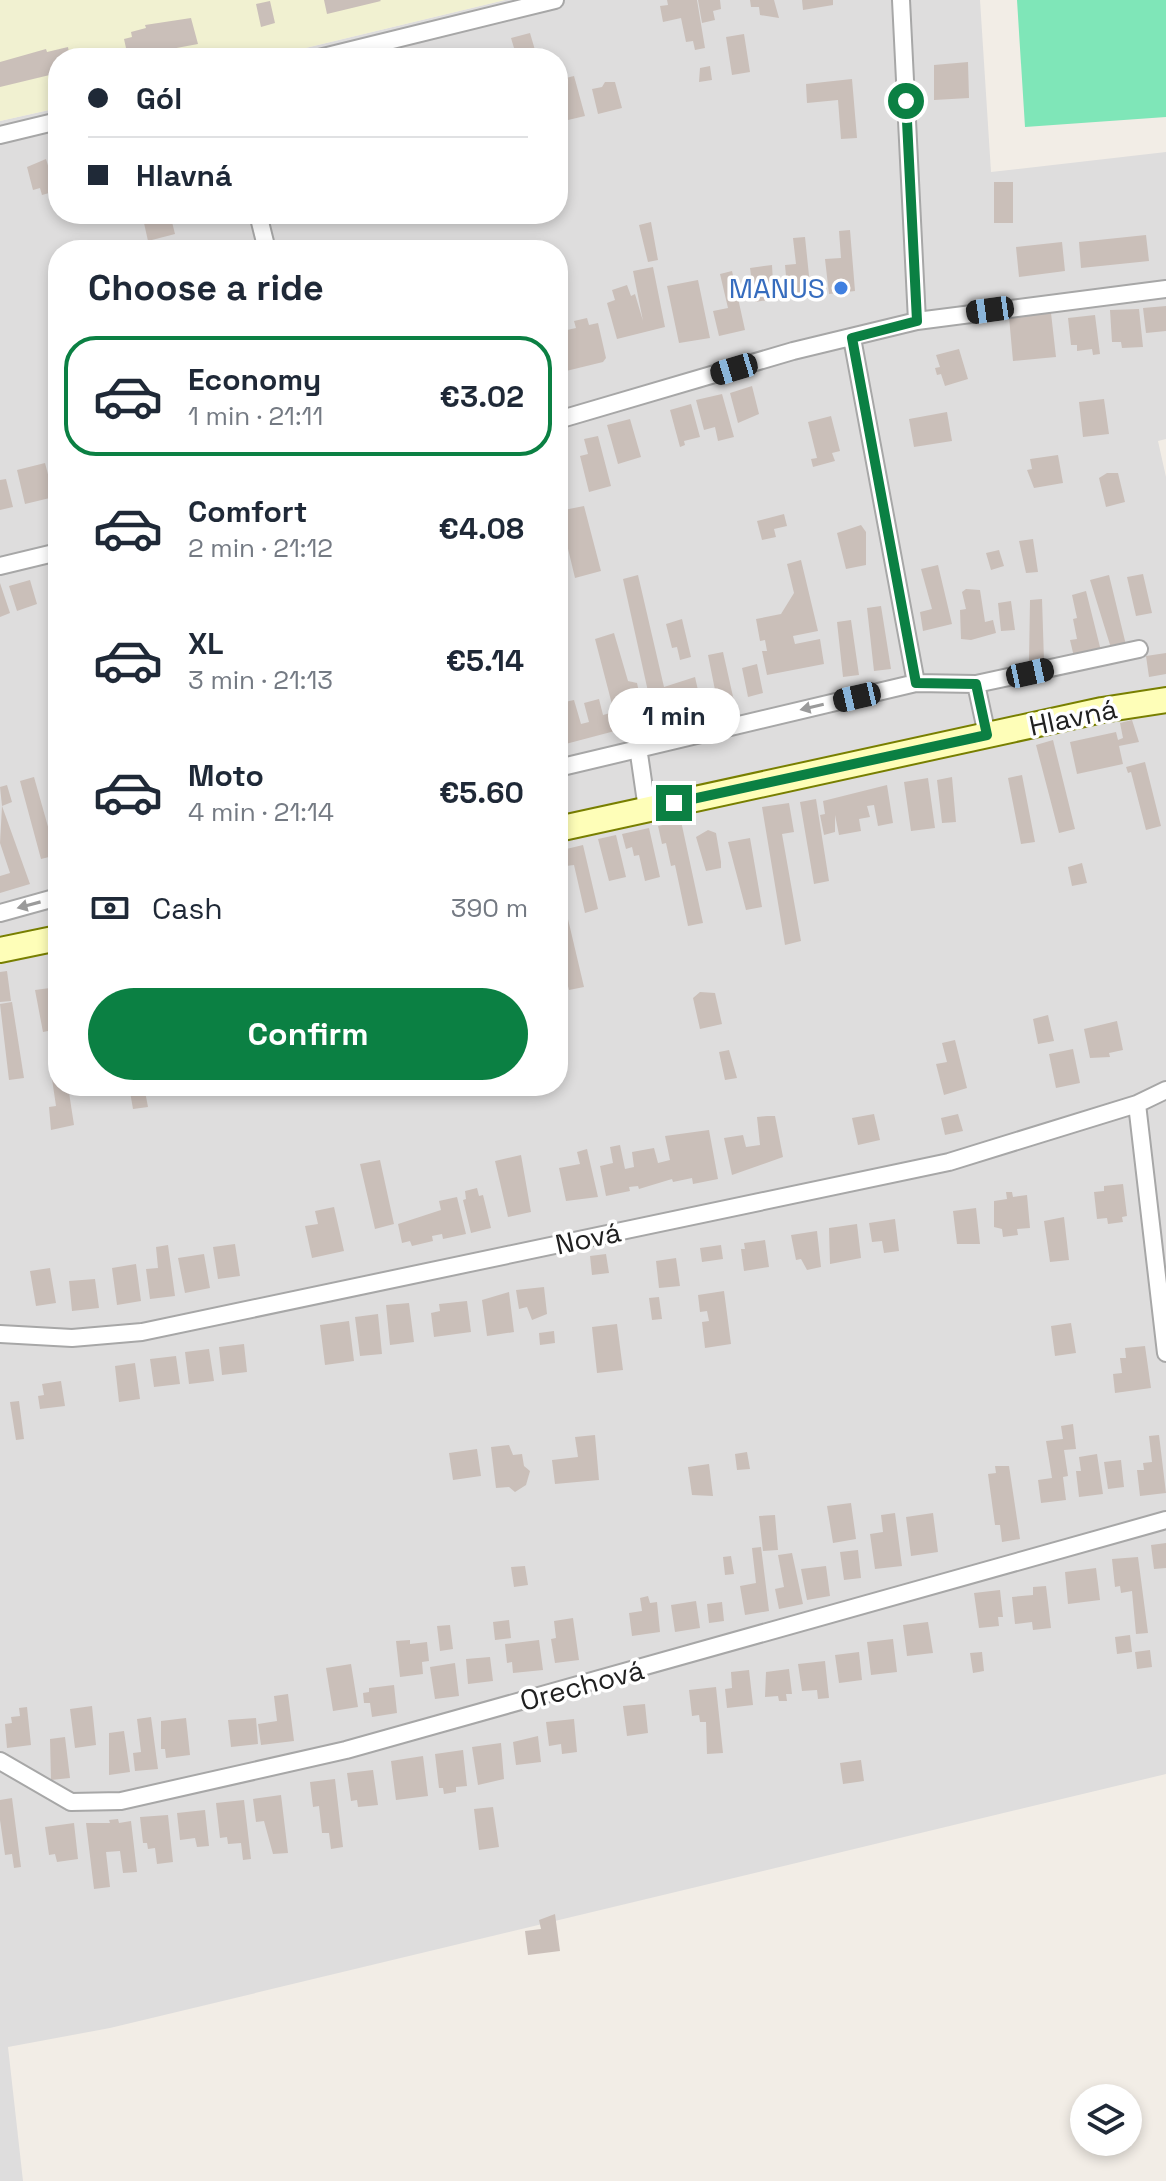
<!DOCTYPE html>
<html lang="en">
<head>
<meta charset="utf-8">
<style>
	:root { --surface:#fff; --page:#f6f6f7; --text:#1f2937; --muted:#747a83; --line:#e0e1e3; --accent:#0b8043 }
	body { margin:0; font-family:"Space Grotesk",sans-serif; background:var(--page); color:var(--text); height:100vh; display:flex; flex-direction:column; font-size:30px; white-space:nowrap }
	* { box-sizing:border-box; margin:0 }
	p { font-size:26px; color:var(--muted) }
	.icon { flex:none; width:44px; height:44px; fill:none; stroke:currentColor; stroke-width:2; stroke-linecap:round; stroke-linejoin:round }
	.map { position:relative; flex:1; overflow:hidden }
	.panel { position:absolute; left:48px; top:240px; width:520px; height:856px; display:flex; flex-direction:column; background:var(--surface); border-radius:32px; box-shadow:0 4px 12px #0003 }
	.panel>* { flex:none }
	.hud { position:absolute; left:48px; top:48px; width:520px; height:176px; border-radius:32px; box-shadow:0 4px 12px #0003; display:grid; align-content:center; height:176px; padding:0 40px; background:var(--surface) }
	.buttons { position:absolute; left:1070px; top:2084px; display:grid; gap:16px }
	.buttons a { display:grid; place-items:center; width:72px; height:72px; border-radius:50%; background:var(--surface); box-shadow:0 4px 12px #0003; font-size:40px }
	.end { position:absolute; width:36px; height:36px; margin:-18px; border:10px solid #0b8043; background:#fff; box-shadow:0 0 0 4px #fff }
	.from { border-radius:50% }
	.bubble { position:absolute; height:56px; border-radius:28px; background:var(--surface); box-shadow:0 4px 12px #0003; font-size:26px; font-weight:700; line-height:56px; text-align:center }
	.car { position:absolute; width:24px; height:48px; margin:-24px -12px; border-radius:10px; box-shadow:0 0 6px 2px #0007; background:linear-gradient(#222 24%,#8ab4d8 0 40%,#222 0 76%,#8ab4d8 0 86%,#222 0) }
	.hud b { display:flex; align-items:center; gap:28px; height:76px; font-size:30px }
	.hud b+b { border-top:2px solid var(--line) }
	.hud i { width:20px; height:20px; background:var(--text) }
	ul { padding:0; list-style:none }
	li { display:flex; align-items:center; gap:24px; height:120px; margin:0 16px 12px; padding:0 24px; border:4px solid transparent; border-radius:32px }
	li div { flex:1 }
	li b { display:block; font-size:30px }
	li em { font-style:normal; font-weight:700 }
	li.active { border-color:var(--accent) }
	li>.icon { width:72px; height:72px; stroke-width:1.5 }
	h2 { padding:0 40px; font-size:36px; line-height:96px }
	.pay { display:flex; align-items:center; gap:20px; height:88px; padding:0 40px; font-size:30px }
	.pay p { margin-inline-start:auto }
	.action { display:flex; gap:16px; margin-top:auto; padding:16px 40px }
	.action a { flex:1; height:92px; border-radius:48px; background:var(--accent); color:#fff; font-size:32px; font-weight:700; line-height:92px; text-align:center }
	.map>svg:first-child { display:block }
	.residential { fill:#dedddd; fill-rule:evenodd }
	.farmland { fill:#f1f1d1 }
	.pitch { fill:#7fe6b8 }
	.building { fill:#cabfb9 }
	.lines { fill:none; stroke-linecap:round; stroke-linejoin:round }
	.street-casing { stroke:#a7a7a7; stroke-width:20 }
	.secondary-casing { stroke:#787f00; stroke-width:28 }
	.street { stroke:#fff; stroke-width:16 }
	.secondary { stroke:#fefeb8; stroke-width:24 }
	.oneway { fill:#9b9b9b }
	.route { stroke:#0b8043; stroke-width:10 }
	.shop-dot { fill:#3f7fe0; stroke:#fff; stroke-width:3 }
	.labels { text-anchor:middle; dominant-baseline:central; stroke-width:7; stroke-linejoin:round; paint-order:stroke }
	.shop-label { font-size:28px; fill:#366cbe; stroke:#fff; text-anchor:end }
	.street-label { font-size:28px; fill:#202020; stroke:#fff }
</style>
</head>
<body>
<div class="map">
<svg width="1166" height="2181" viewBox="0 0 1166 2181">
	<rect width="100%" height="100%" fill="#f2ede6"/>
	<!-- residential -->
	<path class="residential" d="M505 0H980L991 172 1166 152V439L1158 441 1166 477V1774L110 2028 8 2047 23 2181H0V121L58 108V214H558V58H264ZM58 250H558V1086H58Z"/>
	<!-- farmland -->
	<path class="farmland" d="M0 0H505L264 58H58V108L0 121Z"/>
	<!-- pitch -->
	<path class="pitch" d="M1017 0H1166V117L1025 127Z"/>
	<!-- building -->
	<path class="building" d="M324 0H380L381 1 327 14Z
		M667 0H697L705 48 695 50 693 41 686 42 681 18 663 22 660 6 668 5Z
		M698 0H720L721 9 713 11 715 20 702 23Z
		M750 0H774L779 18 760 15 759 7H751Z
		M802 0H833V5L803 10Z
		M270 1 275 23 261 27 256 4Z
		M191 18 198 44 128 57 124 39 132 37 131 32 146 28 145 25Z
		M530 33 537 57 517 58 511 38Z
		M744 34 750 72 732 75 726 37Z
		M68 47 70 58H58V73L0 87V62L46 49 47 52Z
		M968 62 969 98 934 100V65Z
		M710 66 712 80 699 82 700 68Z
		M574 76 585 116 568 120 558 80Z
		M852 79 857 138 841 139 838 100 807 103 806 84Z
		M605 82H615L622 108 598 114 592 89 602 87Z
		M46 159 56 191 42 195 40 188 33 190 27 167Z
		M994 182H1013V223H994Z
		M156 214H170L175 234 148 241 144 223 158 219Z
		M651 222 658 260 648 262 639 225Z
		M850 230 855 291 829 294 825 259 841 258 839 231Z
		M1146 235 1149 261 1081 268 1079 242Z
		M805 237 811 295 788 298 785 265 796 264 793 238Z
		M1062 242 1065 271 1019 277 1016 247Z
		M772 265 774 299 755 302 750 268Z
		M653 267 665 327 617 339 607 303 615 300 612 290 627 285 631 296 635 294 643 321 633 271Z
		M732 271 745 330 719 336 713 311 728 308 720 274Z
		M698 280 710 338 679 343 667 286Z
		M1166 306V331L1146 333 1143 308Z
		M1139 309 1143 347 1122 348 1121 342H1112L1110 310Z
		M1051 313 1056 357 1013 361 1009 317Z
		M1095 315 1100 354 1093 355 1092 349 1077 351V345H1071L1068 318Z
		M587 318 589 325 598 323 606 358 603 362 562 372 558 332 576 328 574 321Z
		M959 349 968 379 945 386 941 374 937 375 935 368 940 367 936 355Z
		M752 386 759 414 738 423 730 393Z
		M722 394 734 437 718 441 715 427 704 430 696 400Z
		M1104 399 1109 434 1083 437 1079 402Z
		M691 404 700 437 684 441 685 445 680 447 670 410Z
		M947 412 952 441 914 447 909 419Z
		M831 416 840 451 832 453 835 461 813 467 811 459 817 458 808 422Z
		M630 419 641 457 618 464 607 425Z
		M598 436 611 486 589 492 580 456 588 454 584 439Z
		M1058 455 1063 483 1034 488 1027 470 1032 469 1030 459Z
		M58 456V493H57L48 459Z
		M45 463 54 497 25 504 17 470Z
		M1107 473H1118L1125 502 1106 507 1099 478Z
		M6 479 13 507 0 510V480Z
		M584 506 601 571 575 578 559 511Z
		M784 514 787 526 774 529 776 537 762 540 757 521Z
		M861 525 866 532V565L846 569 837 533Z
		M1033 539 1038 572 1026 573 1019 541Z
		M999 550 1004 566 991 570 986 553Z
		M801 560 818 631 793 636 795 644 820 639 824 664 767 675 762 651H767L765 640 760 641 756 619 781 614 794 593 787 564Z
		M938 565 952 624 923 631 920 612 932 609 921 569Z
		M1143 574 1152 613 1136 616 1127 577Z
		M638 575 664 687 695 677 702 708 558 746V682L565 702 574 700 581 724 589 722 584 703 599 699 603 715 614 712 595 639 614 633 628 681 637 683 642 707 651 705 623 579Z
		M1109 575 1126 645 1111 648 1090 580Z
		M30 580 37 604 17 611 9 586Z
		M0 583 10 613 0 617Z
		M966 589 980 590 985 622 993 620 996 633 971 640 961 639 960 610 966 609 962 592Z
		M1086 591 1101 651 1074 657 1070 640 1077 639 1073 619 1077 618 1072 595Z
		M1042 599 1044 661 1029 662 1030 600Z
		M1011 601 1015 630 1001 631 998 603Z
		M881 606 891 669 874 671 867 608Z
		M682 619 691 657 680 660 677 647 672 648 666 624Z
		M851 620 859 675 843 677 837 622Z
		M723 652 734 701 718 705 708 655Z
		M1166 653V674L1149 677 1146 656Z
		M757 664 763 693 748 697 742 668Z
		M1132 720 1139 742 1119 746 1123 764 1077 774 1070 742 1116 732 1118 740 1123 738 1120 723Z
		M1053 740 1075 829 1059 833 1036 745Z
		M1145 762 1161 826 1146 830 1131 772 1128 773 1126 767Z
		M1022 775 1035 842 1021 844 1008 778Z
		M34 777 54 848 53 856 41 859 20 781Z
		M952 777 956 822 942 823 937 780Z
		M928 778 935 828 911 831 904 782Z
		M7 785 12 802 2 806 0 787Z
		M887 785 893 823 878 826 874 805 867 806 870 817 859 819 861 831 839 835 835 815V832L824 835 820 815 825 814 823 801Z
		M816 799 829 881 814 884 800 802Z
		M789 803 794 832 782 834 801 941 785 945 762 807Z
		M2 806 30 884 0 893V876L10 873 0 843Z
		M681 821 703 923 688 926 675 865 671 866 666 843 662 844 658 826Z
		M649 828 660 877 645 881 639 855 634 856 632 847 626 849 622 834Z
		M708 830 716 833 721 862V868L706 871 696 837Z
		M616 835 626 877 609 881 598 839Z
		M750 838 762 907 746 910 728 842Z
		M583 845 598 909 585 913 574 865 558 867V851Z
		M1082 863 1087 883 1072 886 1068 867Z
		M559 881 584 987 569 990 558 947Z
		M7 971 11 1001 0 1002V972Z
		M50 988 58 1029 43 1032 35 990Z
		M700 992 715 993 722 1024 700 1029 693 998Z
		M12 1002 24 1078 9 1080 0 1004Z
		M1048 1015 1054 1041 1038 1044 1033 1019Z
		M1117 1021 1123 1050 1109 1053 1110 1057 1090 1058 1084 1029Z
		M955 1040 967 1088 944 1095 936 1064 947 1062 942 1043Z
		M1073 1049 1080 1083 1056 1088 1049 1054Z
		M729 1050 737 1078 725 1080 719 1052Z
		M58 1071V1086H68L74 1125 51 1130 49 1107 56 1106 51 1072Z
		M129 1086H144L148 1107 133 1109Z
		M874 1114 880 1140 858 1145 852 1118Z
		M958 1114 963 1131 945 1135 941 1118Z
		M767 1116H775L783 1157 732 1175 724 1138 743 1135 746 1147 760 1145 757 1117Z
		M709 1130 718 1179 693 1184 692 1178 673 1182 672 1179 639 1189 638 1186 629 1187 630 1191 606 1196 600 1166 613 1163 610 1147 620 1145 625 1169 634 1167 632 1152 654 1148 658 1163 670 1160 665 1136Z
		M587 1149 598 1197 566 1201 559 1168 580 1164 577 1152Z
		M521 1155 531 1212 508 1217 495 1161Z
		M380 1160 394 1224 375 1229 360 1164Z
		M1123 1184 1127 1216 1122 1217 1123 1222 1108 1224 1107 1218 1097 1219 1094 1192 1104 1191V1186Z
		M477 1188 479 1196 483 1195 491 1228 471 1233 463 1200 466 1199 465 1191Z
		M1006 1192H1012L1013 1197 1027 1195 1030 1228 1017 1229 1018 1235 1003 1237 1002 1229 994 1227V1201L1007 1199Z
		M457 1197 466 1234 443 1239 442 1234 432 1236 433 1241 412 1246 410 1241 402 1243 398 1224 441 1210 439 1201Z
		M334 1207 344 1251 312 1258 305 1226 318 1224 315 1211Z
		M976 1208 980 1244H957L953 1211Z
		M1064 1217 1069 1260 1050 1262 1044 1221Z
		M895 1219 899 1251 884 1253 882 1241 872 1242 869 1223Z
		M857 1224 861 1258 830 1264 829 1228Z
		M817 1231 821 1267 807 1270 801 1259 796 1260 791 1235Z
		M765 1240 769 1267 744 1271 741 1249H745L744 1243Z
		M235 1244 240 1276 218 1279 213 1247Z
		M168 1245 175 1296 150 1299 146 1269 158 1268 156 1247Z
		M721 1245 723 1259 702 1262 700 1248Z
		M204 1254 210 1288 185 1293 178 1258Z
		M606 1254 609 1273 592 1275 590 1256Z
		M676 1258 680 1286 659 1288 656 1261Z
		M136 1264 141 1301 117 1305 112 1268Z
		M50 1268 56 1303 36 1306 30 1271Z
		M95 1279 99 1308 72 1311 69 1281Z
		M544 1287 547 1314 532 1320 527 1307 519 1309 516 1290Z
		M724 1291 731 1344 705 1348 702 1322 709 1321 707 1311 700 1312 698 1295Z
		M509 1292 514 1332 487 1336 482 1300Z
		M659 1297 662 1319 652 1320 649 1298Z
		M467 1301 471 1332 434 1337 431 1313 440 1311 439 1304Z
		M409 1303 414 1342 390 1345 386 1305Z
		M378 1314 382 1354 360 1356 355 1317Z
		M349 1321 354 1361 325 1365 320 1325Z
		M1071 1323 1076 1353 1055 1356 1051 1326Z
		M617 1324 623 1370 597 1373 592 1327Z
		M554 1331 555 1343 540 1345 539 1333Z
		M244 1344 247 1372 222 1375 219 1347Z
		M1145 1346 1151 1388 1115 1393 1113 1374 1122 1373 1120 1358H1126L1125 1348Z
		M209 1349 214 1381 189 1384 185 1352Z
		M176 1356 180 1384 154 1387 150 1359Z
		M135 1363 140 1399 119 1402 115 1366Z
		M61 1381 65 1406 40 1409 38 1396 44 1395 42 1384Z
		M19 1401 24 1439 16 1440 10 1402Z
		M1073 1424 1076 1449 1064 1450 1068 1476 1063 1477 1066 1500 1041 1503 1038 1480 1052 1478 1046 1441 1063 1439 1061 1426Z
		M595 1435 599 1480 555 1484 552 1460 578 1457 575 1437Z
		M1159 1435 1166 1493 1140 1496 1137 1470H1144L1143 1463 1152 1462 1149 1436Z
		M509 1445 513 1455 522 1454 524 1466 530 1471 526 1485 515 1492 509 1487 496 1488 491 1447Z
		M477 1449 481 1476 453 1480 449 1453Z
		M747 1452 750 1469 737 1470 735 1454Z
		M1097 1454 1103 1494 1079 1497 1076 1471H1081L1079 1457Z
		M1121 1460 1124 1487 1108 1489 1104 1462Z
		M709 1464 713 1496 692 1495 688 1467Z
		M995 1466H1009L1020 1539 1002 1542 1000 1525H995L988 1474 996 1473Z
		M851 1503 856 1539 833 1543 827 1506Z
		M895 1513 902 1566 875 1569 870 1534 883 1532 881 1515Z
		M933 1513 938 1552 911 1556 906 1517Z
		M775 1515 778 1550 763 1551 759 1516Z
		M1166 1543V1568L1154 1569 1151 1545Z
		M761 1547 769 1611 745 1615 740 1586 756 1583 752 1548Z
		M858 1550 861 1578 844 1580 840 1552Z
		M792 1553 803 1604 779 1609 775 1589 784 1587 778 1555Z
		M731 1556 734 1574 725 1575 723 1557Z
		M1138 1557 1148 1633 1136 1634 1132 1591 1121 1593 1120 1586 1115 1587 1112 1559Z
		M525 1566 528 1585 514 1587 511 1567Z
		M826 1566 830 1596 807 1600 801 1569Z
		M1096 1568 1100 1600 1068 1604 1065 1572Z
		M1046 1586 1051 1628 1033 1630 1032 1622 1015 1624 1012 1597 1033 1595V1587Z
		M1000 1590 1003 1617H998L999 1626 979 1628 974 1593Z
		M648 1596 650 1603 657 1602 660 1632 632 1636 629 1613 642 1611 640 1598Z
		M696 1601 700 1628 675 1632 671 1605Z
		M722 1602 724 1621 709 1623 707 1604Z
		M573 1618 579 1660 555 1663 551 1639 556 1638 554 1621Z
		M509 1620 511 1638 495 1640 493 1622Z
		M928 1622 933 1653 907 1656 903 1625Z
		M450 1625 453 1649 440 1651 437 1626Z
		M1130 1635 1132 1652 1117 1654 1115 1637Z
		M893 1639 897 1672 871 1675 867 1642Z
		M410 1640V1644L427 1642 429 1661 422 1662 423 1674 400 1677 396 1641Z
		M539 1640 543 1670 513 1673 512 1662 507 1663 505 1644Z
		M1150 1650 1152 1667 1137 1669 1135 1652Z
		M859 1652 862 1680 839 1683 835 1655Z
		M982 1652 984 1671 973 1673 970 1653Z
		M490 1657 493 1681 468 1684 466 1659Z
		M825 1661 829 1698 818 1699 817 1690 802 1691 798 1664Z
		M455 1663 459 1696 435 1699 430 1667Z
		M351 1664 358 1707 333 1711 326 1668Z
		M789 1669 792 1694H786L787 1701H779L778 1696 765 1697 766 1672Z
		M749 1670 753 1705 727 1708 725 1689 732 1688 731 1672Z
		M394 1685 397 1713 372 1717 370 1703H364L363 1693 369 1692V1688Z
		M716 1687 723 1753 707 1754 706 1722H700L699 1715 692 1716 689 1690Z
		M288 1694 294 1741 261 1745 258 1724 277 1721 274 1696Z
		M645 1704 648 1733 627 1736 623 1706Z
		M92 1706 96 1745 75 1748 70 1709Z
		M27 1707 31 1745 7 1748 5 1724 12 1723 11 1717 20 1716 19 1708Z
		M151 1717 158 1769 135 1771 133 1753 141 1752 137 1719Z
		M186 1718 190 1755 166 1758 165 1749H161V1721Z
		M256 1718 258 1744 231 1747 228 1720Z
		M574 1719 577 1752 562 1754 561 1744 549 1746 546 1722Z
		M124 1731 130 1772 109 1775V1733Z
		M538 1736 541 1762 516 1765 513 1742Z
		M65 1737 70 1778 51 1780 50 1739Z
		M501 1743 504 1779 478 1785 472 1747Z
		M463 1750 467 1786 456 1787V1792L444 1794 443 1788H439L435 1754Z
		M423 1756 428 1796 396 1800 391 1761Z
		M861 1760 864 1781 843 1784 840 1763Z
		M373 1770 378 1805 358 1807 357 1800 351 1801 347 1773Z
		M335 1779 343 1847 331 1849 329 1833H322L319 1806 313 1807 310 1782Z
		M281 1795 288 1853 273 1854 264 1821 256 1822 253 1799Z
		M12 1798 21 1867 14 1868 12 1854 5 1855 0 1820V1800Z
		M244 1800 251 1859 243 1860 241 1843 228 1844 227 1837 220 1838 216 1803Z
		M493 1807 499 1847 479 1850 474 1809Z
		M205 1810 209 1846 197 1847 195 1838 180 1840 177 1813Z
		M168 1815 173 1862 157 1864 155 1848 148 1849 147 1843H143L140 1817Z
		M118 1819 119 1823 131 1821 137 1872 123 1873 120 1851 106 1852 110 1887 94 1889 86 1823H110L109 1820Z
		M74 1823 78 1859 57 1862 55 1854 49 1855 45 1827Z
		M555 1914 560 1951 528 1955 525 1931 541 1929 539 1920Z"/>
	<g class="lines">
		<defs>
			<path id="street" d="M901 0 917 321
				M319 58 555 0
				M0 135 58 121
				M258 214 267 250
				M852 338 916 683
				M558 420 793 351 917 321 1166 289
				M0 566 58 552
				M976 684 987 735
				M638 747 647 809
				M558 768 916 683 976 684 1139 649
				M0 913 58 897
				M1137 1104 1166 1353
				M0 1334 72 1338 142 1332 949 1162 1137 1104 1166 1090
				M0 1761 71 1802 121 1801 346 1750 1166 1520"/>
			<path id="secondary" d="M558 829 1102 710 1166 700
				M0 950 58 938"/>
		</defs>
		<!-- street casing -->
		<use href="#street" class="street-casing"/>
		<!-- secondary casing -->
		<use href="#secondary" class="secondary-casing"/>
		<!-- street -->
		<use href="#street" class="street"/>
		<!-- secondary -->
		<use href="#secondary" class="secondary"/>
	</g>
	<!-- one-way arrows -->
	<defs><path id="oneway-solid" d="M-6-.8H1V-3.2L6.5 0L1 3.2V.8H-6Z" transform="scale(2)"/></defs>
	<g class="oneway">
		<use href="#oneway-solid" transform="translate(812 707) rotate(167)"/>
		<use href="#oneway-solid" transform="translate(29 905) rotate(165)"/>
	</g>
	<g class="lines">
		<!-- route -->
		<path class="route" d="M674 803 987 735 976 684 916 683 852 338 917 321 906 101"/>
	</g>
	<!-- markers -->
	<circle class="shop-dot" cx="841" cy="288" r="8"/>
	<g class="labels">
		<!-- shop labels -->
		<g class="shop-label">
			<text x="825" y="288">MANUS</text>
		</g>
		<!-- street labels -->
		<g class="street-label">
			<text transform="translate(1073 717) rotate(-12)">Hlavná</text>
			<text transform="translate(588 1238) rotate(-12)">Nová</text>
			<text transform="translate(582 1685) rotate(-15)">Orechová</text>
		</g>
	</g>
</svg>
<div class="buttons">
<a><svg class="icon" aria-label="layers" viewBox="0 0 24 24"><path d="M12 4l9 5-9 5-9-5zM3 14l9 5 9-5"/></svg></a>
</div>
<i class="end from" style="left:906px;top:101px"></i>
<i class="end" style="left:674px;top:803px"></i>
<div class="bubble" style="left:608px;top:688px;width:132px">1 min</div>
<i class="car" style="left:990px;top:310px;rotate:262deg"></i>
<i class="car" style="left:734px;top:369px;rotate:253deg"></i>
<i class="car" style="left:1030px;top:673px;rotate:78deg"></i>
<i class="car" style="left:857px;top:697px;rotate:257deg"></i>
<div class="hud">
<b><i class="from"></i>Gól</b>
<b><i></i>Hlavná</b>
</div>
<section class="panel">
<h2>Choose a ride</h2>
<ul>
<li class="active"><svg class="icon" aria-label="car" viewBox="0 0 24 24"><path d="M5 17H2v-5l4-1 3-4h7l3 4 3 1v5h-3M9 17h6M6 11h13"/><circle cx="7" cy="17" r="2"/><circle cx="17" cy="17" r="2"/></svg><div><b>Economy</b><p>1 min · 21:11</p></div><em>€3.02</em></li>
<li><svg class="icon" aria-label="car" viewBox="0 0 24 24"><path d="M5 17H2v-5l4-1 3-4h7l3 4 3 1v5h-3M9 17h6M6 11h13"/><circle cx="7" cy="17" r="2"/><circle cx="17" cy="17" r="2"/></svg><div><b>Comfort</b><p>2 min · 21:12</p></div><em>€4.08</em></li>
<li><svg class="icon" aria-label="car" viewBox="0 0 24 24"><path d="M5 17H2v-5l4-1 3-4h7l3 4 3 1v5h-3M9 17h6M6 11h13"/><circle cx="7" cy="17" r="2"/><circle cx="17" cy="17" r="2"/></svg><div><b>XL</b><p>3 min · 21:13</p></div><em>€5.14</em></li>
<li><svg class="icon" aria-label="car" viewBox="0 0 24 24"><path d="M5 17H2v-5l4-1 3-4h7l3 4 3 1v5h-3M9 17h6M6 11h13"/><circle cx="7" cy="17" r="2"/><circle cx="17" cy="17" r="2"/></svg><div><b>Moto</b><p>4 min · 21:14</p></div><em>€5.60</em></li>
</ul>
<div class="pay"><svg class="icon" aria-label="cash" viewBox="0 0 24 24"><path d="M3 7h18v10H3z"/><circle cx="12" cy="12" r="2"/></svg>Cash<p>390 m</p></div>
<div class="action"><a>Confirm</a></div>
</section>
</div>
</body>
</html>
